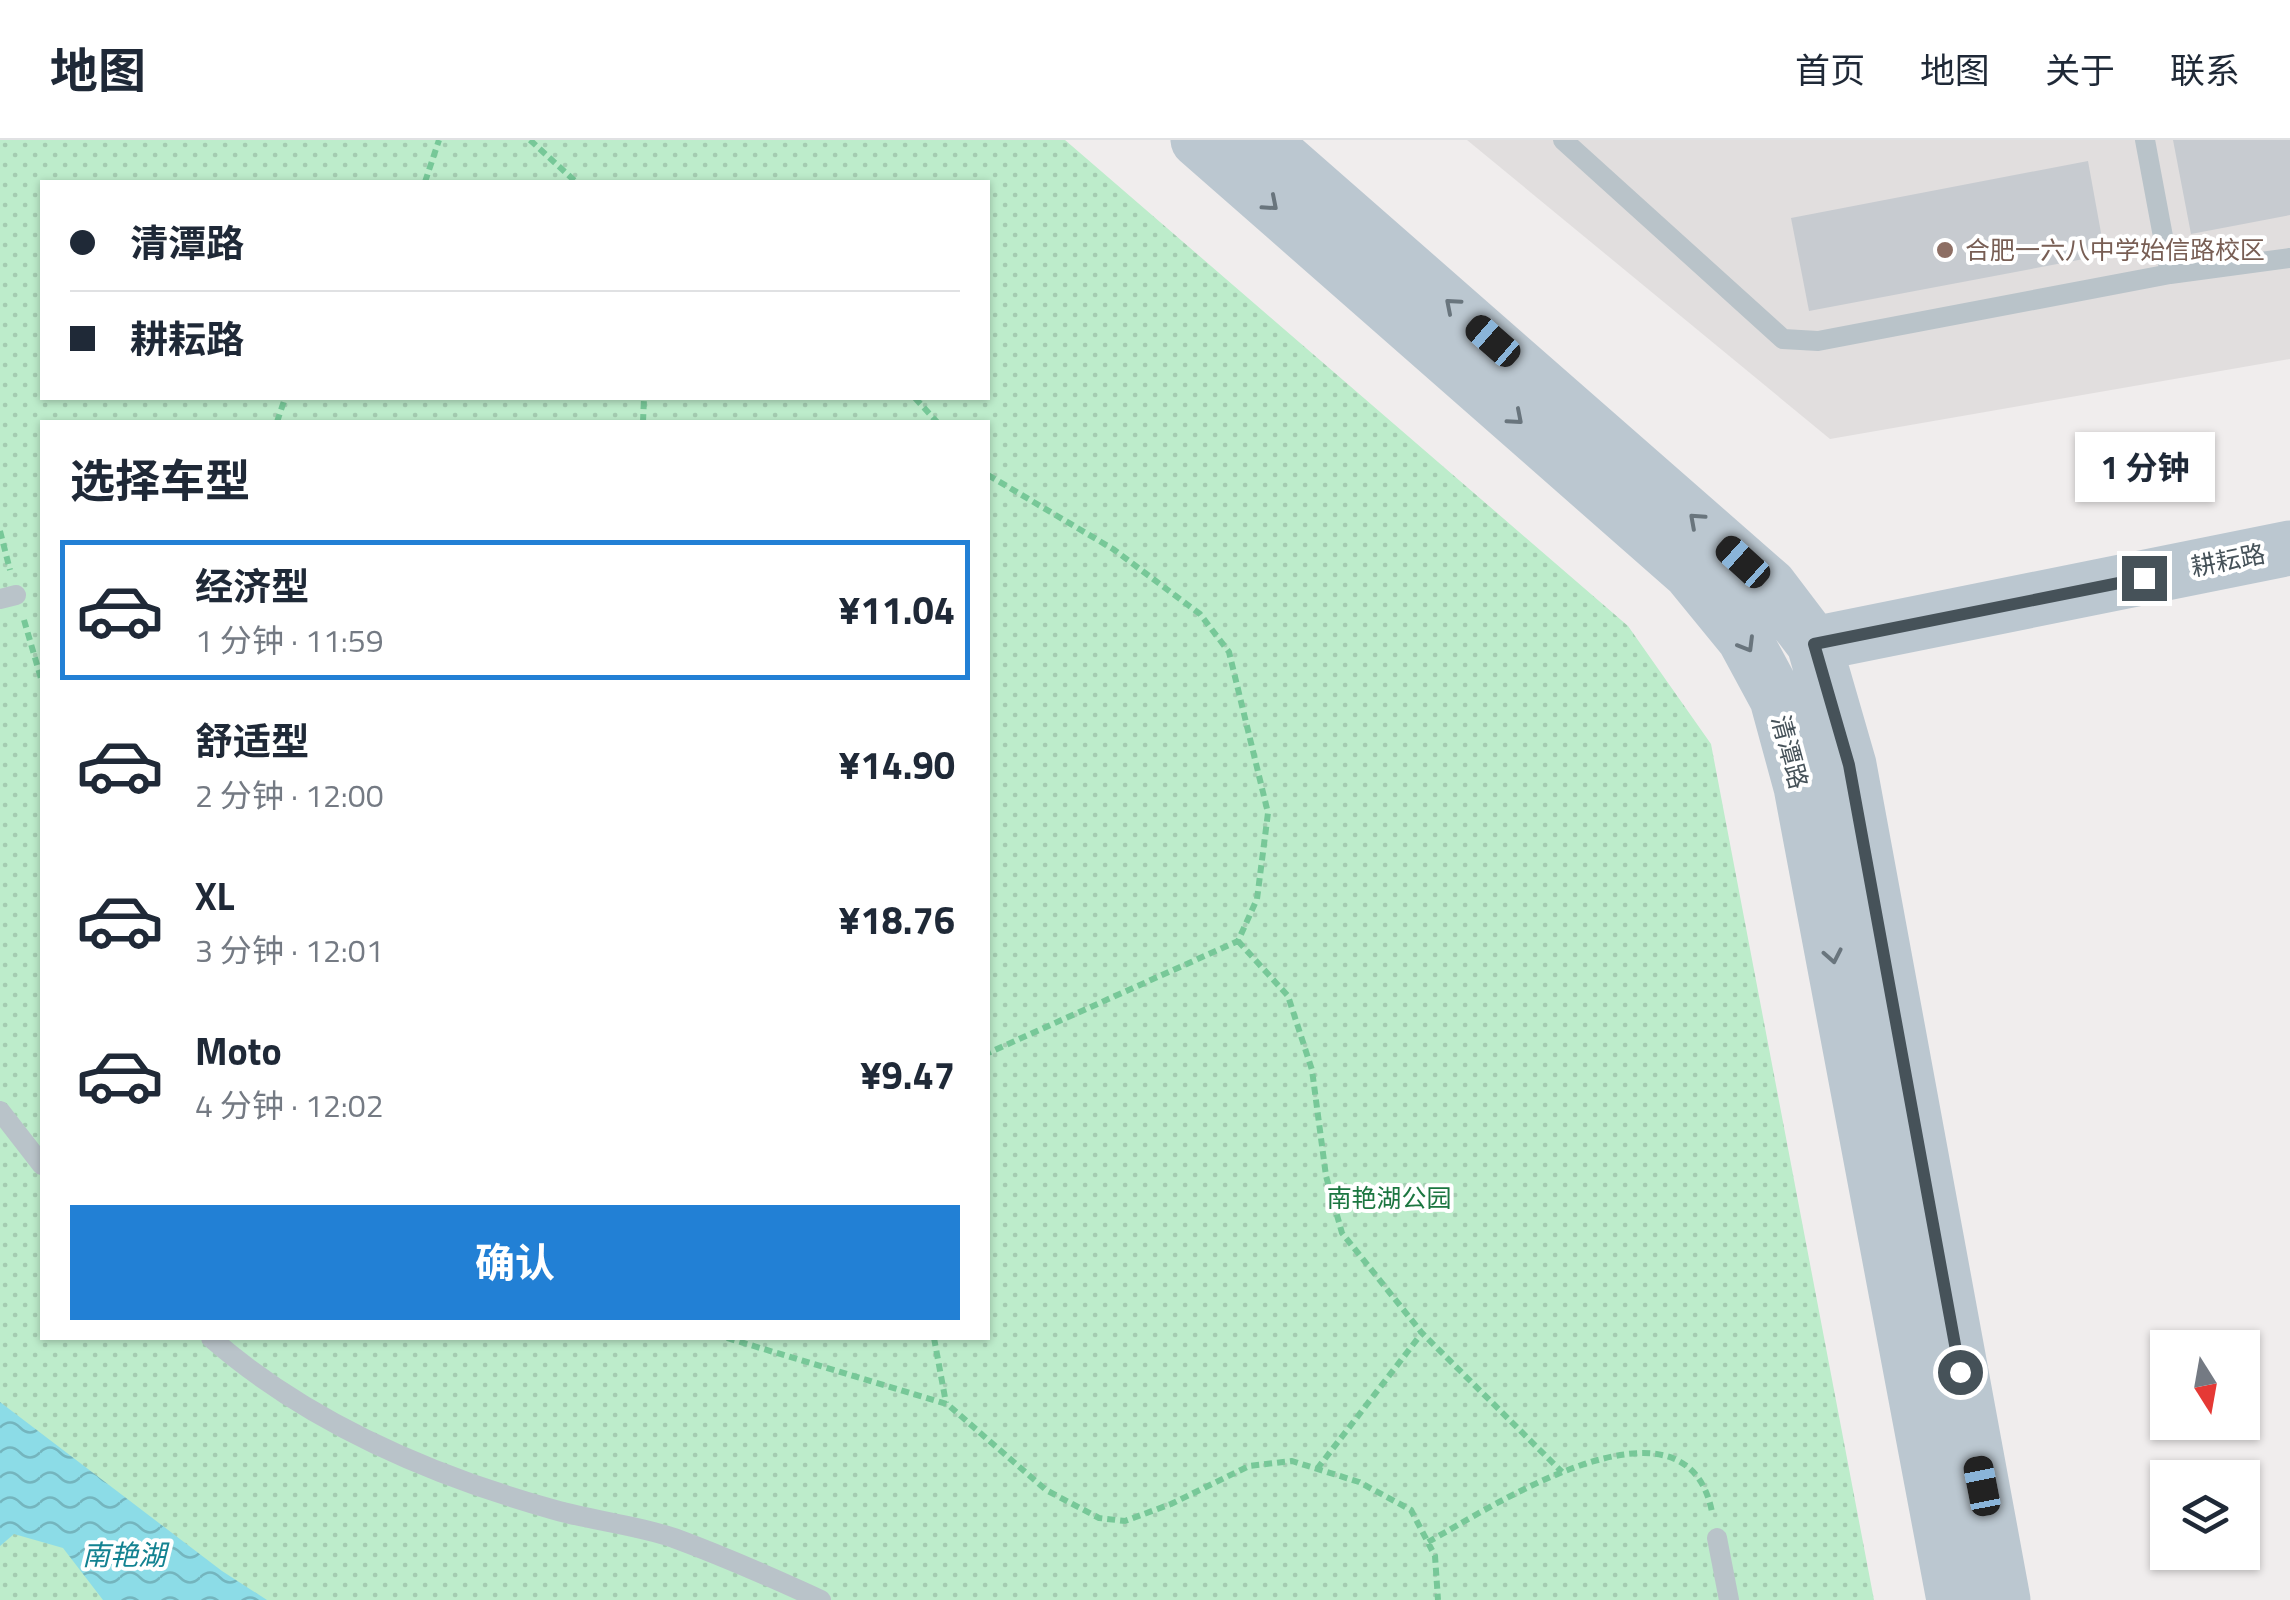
<!DOCTYPE html>
<html lang="zh">
<head>
<meta charset="utf-8">
<style>
	:root { --surface:#fff; --page:#f6f6f7; --text:#1f2937; --muted:#747a83; --line:#e0e1e3; --accent:#2280d5 }
	body { margin:0; font-family:"Titillium Web","Noto Sans SC",sans-serif; background:var(--page); color:var(--text); height:100vh; display:flex; flex-direction:column; font-size:38px; white-space:nowrap }
	* { box-sizing:border-box; margin:0 }
	p { font-size:32px; color:var(--muted) }
	.icon { flex:none; width:55px; height:55px; fill:none; stroke:currentColor; stroke-width:2; stroke-linecap:round; stroke-linejoin:round }
	.map { position:relative; flex:1; overflow:hidden }
	.panel { position:absolute; left:40px; top:280px; width:950px; height:920px; display:flex; flex-direction:column; background:var(--surface); border-radius:0px; box-shadow:0 2px 8px #0004 }
	.panel>* { flex:none }
	.top-card { position:absolute; left:40px; top:40px; width:950px; height:220px; border-radius:0px; box-shadow:0 2px 8px #0004; display:grid; align-content:center; height:220px; padding:0 30px; background:var(--surface) }
	.needle { width:65px; rotate:169deg }
	.fabs { position:absolute; left:2150px; top:1190px; display:grid; gap:20px }
	.fabs a { display:grid; place-items:center; width:110px; height:110px; border-radius:0px; background:var(--surface); box-shadow:0 2px 8px #0004; font-size:50px }
	.end { position:absolute; width:45px; height:45px; margin:-22px; border:12px solid #465259; background:#fff; box-shadow:0 0 0 5px #fff }
	.from { border-radius:50% }
	.bubble { position:absolute; height:70px; border-radius:0px; background:var(--surface); box-shadow:0 2px 8px #0004; font-size:32px; font-weight:700; line-height:70px; text-align:center }
	.car { position:absolute; width:30px; height:60px; margin:-30px -15px; border-radius:12px; box-shadow:0 0 8px 2px #0007; background:linear-gradient(#222 24%,#8ab4d8 0 40%,#222 0 76%,#8ab4d8 0 86%,#222 0) }
	.top-card b { display:flex; align-items:center; gap:35px; height:95px; font-size:38px }
	.top-card b+b { border-top:2px solid var(--line) }
	.top-card i { width:25px; height:25px; background:var(--text) }
	ul { padding:0; list-style:none }
	li { display:flex; align-items:center; gap:30px; height:140px; margin:0 20px 15px; padding:0 10px; border:5px solid transparent; border-radius:0px }
	li div { flex:1 }
	li b { display:block; font-size:38px }
	li em { font-style:normal; font-weight:700 }
	li.on { border-color:var(--accent) }
	li>.icon { width:90px; height:90px; stroke-width:1.5 }
	h2 { padding:0 30px; font-size:45px; line-height:120px }
	.action { display:flex; gap:20px; margin-top:auto; padding:20px 30px }
	.action a { flex:1; height:115px; border-radius:0px; background:var(--accent); color:#fff; font-size:40px; font-weight:700; line-height:115px; text-align:center }
	header { display:flex; align-items:center; gap:60px; box-sizing:border-box; height:140px; padding:0 50px; background:var(--surface); border-bottom:2px solid var(--line) }
	header strong { font-size:48px }
	nav { display:flex; gap:55px; margin-inline-start:auto; font-size:35px }
	.map>svg:first-child { display:block }
	.education { fill:#e1dede }
	.park { fill:url(#park-dots); fill-rule:evenodd }
	.water { fill:url(#water-waves) }
	.building { fill:#c7cbd0 }
	.lines { fill:none; stroke-linecap:round; stroke-linejoin:round }
	.path { stroke:#77c898; stroke-width:6; stroke-dasharray:8 5; stroke-linecap:butt }
	.lane { stroke:#b9c3c9; stroke-width:20 }
	.secondary { stroke:#bbc7d0; stroke-width:55 }
	.oneway { stroke:#69757d }
	.route { stroke:#465259; stroke-width:12 }
	.education-dot { fill:#8d6e63; stroke:#fff; stroke-width:4 }
	.labels { text-anchor:middle; dominant-baseline:central; stroke-width:8; stroke-linejoin:round; paint-order:stroke }
	.education-label { font-size:25px; fill:#785e54; stroke:#fff; text-anchor:start }
	.street-label { font-size:25px; fill:#465259; stroke:#fff }
	.park-label { font-size:25px; fill:#1b7640; stroke:#fff }
	.water-label { font-size:28px; font-style:italic; fill:#138291; stroke:#fff }
</style>
</head>
<body>
<header>
<strong>地图</strong>
<nav><a>首页</a><a>地图</a><a>关于</a><a>联系</a></nav>
</header>
<div class="map">
<svg width="2290" height="1460" viewBox="0 0 2290 1460">
	<defs>
		<pattern id="park-dots" width="8" height="8" patternUnits="userSpaceOnUse" patternTransform="scale(2.5)"><rect width="8" height="8" fill="#bdeccb"/><path d="M2 2h.1M6 6h.1" fill="none" stroke="#a4ccb1" stroke-width="1.8" stroke-linecap="round"/></pattern>
		<pattern id="water-waves" width="16" height="10" patternUnits="userSpaceOnUse" patternTransform="scale(2.5)"><rect width="16" height="10" fill="#8cdce7"/><path d="M0 5q4-4 8 0t8 0" fill="none" stroke="#74b5be"/></pattern>
	</defs>
	<rect width="100%" height="100%" fill="#f0eded"/>
	<!-- education -->
	<path class="education" d="M1467 0H2290V219L1830 299Z"/>
	<!-- park -->
	<path class="park" d="M0 0H1065L1628 486 1711 604 1874 1460H0ZM42 42H988V258H42ZM42 282H988V1198H42Z"/>
	<!-- water -->
	<path class="water" d="M0 1262 222 1431 267 1460H103L63 1408 14 1394 0 1406Z"/>
	<!-- building -->
	<path class="building" d="M2173 0H2290V75L2191 94Z
		M2088 21 2105 115 1809 171 1791 78Z"/>
	<g class="lines">
		<!-- path -->
		<path class="path" d="M530 0 576 42
			M425 42 439 0
			M915 258 937 282
			M277 282 285 258
			M643 282 644 258
			M988 335 1113 409 1200 474 1229 512 1268 673 1257 759 1238 801 988 913
			M0 391 10 430
			M24 480 42 542
			M1238 801 1288 856 1312 930 1326 1036 1342 1093 1422 1193 1562 1332
			M727 1198 947 1264 1046 1350 1099 1378 1125 1381 1171 1364 1249 1326 1292 1321 1359 1342 1411 1370 1435 1416 1438 1460
			M934 1198 946 1263
			M1317 1329 1422 1193
			M1428 1402C1490 1368 1686 1239 1712 1372"/>
		<!-- lane -->
		<path class="lane" d="M1563 0 1783 199 1818 201 2170 134 2290 118
			M2145 0 2170 134
			M0 459 16 455
			M0 971 42 1025
			M211 1198C307 1282 433 1336 555 1370 594 1381 636 1385 674 1398 723 1416 773 1438 821 1460
			M1717 1398 1729 1460"/>
		<!-- secondary -->
		<path class="secondary" d="M1198 0 1690 432 1744 498 1777 559 1801 647 1954 1460
			M1261 0 1770 446 1814 504 1849 625 2003 1460
			M1814 504 2290 408"/>
	</g>
	<!-- one-way arrows -->
	<defs><path id="oneway-chevron" d="M-2-3.5L2.5 0L-2 3.5" fill="none" stroke-width="1.6" stroke-linecap="round" stroke-linejoin="round" transform="scale(2.5)"/></defs>
	<g class="oneway">
		<use href="#oneway-chevron" transform="translate(1271 64) rotate(41)"/>
		<use href="#oneway-chevron" transform="translate(1452 165) rotate(-139)"/>
		<use href="#oneway-chevron" transform="translate(1516 278) rotate(41)"/>
		<use href="#oneway-chevron" transform="translate(1696 380) rotate(-138)"/>
		<use href="#oneway-chevron" transform="translate(1747 505) rotate(59)"/>
		<use href="#oneway-chevron" transform="translate(1833 816) rotate(79)"/>
	</g>
	<g class="lines">
		<!-- route -->
		<path class="route" d="M1960 1232 1849 625 1814 504 2144 438"/>
	</g>
	<!-- markers -->
	<circle class="education-dot" cx="1945" cy="110" r="10"/>
	<g class="labels">
		<!-- education labels -->
		<g class="education-label">
			<text x="1965" y="110">合肥一六八中学始信路校区</text>
		</g>
		<!-- street labels -->
		<g class="street-label">
			<text transform="translate(2228 420) rotate(-11)">耕耘路</text>
			<text transform="translate(1790 612) rotate(75)">清潭路</text>
		</g>
		<!-- park labels -->
		<g class="park-label">
			<text x="1389" y="1058">南艳湖公园</text>
		</g>
		<!-- water labels -->
		<g class="water-label">
			<text x="124" y="1414">南艳湖</text>
		</g>
	</g>
</svg>
<div class="fabs">
<a><svg class="needle" viewBox="-14 -14 28 28"><path d="M0-13l5 13h-10z" fill="#e53935"/><path d="M0 13l5-13h-10z" fill="#747a83"/></svg></a>
<a><svg class="icon" aria-label="layers" viewBox="0 0 24 24"><path d="M12 4l9 5-9 5-9-5zM3 14l9 5 9-5"/></svg></a>
</div>
<i class="end from" style="left:1960px;top:1232px"></i>
<i class="end" style="left:2144px;top:438px"></i>
<div class="bubble" style="left:2075px;top:292px;width:140px">1 分钟</div>
<i class="car" style="left:1493px;top:201px;rotate:311deg"></i>
<i class="car" style="left:1743px;top:422px;rotate:312deg"></i>
<i class="car" style="left:1982px;top:1346px;rotate:349deg"></i>
<div class="top-card">
<b><i class="from"></i>清潭路</b>
<b><i></i>耕耘路</b>
</div>
<section class="panel">
<h2>选择车型</h2>
<ul>
<li class="on"><svg class="icon" aria-label="car" viewBox="0 0 24 24"><path d="M5 17H2v-5l4-1 3-4h7l3 4 3 1v5h-3M9 17h6M6 11h13"/><circle cx="7" cy="17" r="2"/><circle cx="17" cy="17" r="2"/></svg><div><b>经济型</b><p>1 分钟 · 11:59</p></div><em>¥11.04</em></li>
<li><svg class="icon" aria-label="car" viewBox="0 0 24 24"><path d="M5 17H2v-5l4-1 3-4h7l3 4 3 1v5h-3M9 17h6M6 11h13"/><circle cx="7" cy="17" r="2"/><circle cx="17" cy="17" r="2"/></svg><div><b>舒适型</b><p>2 分钟 · 12:00</p></div><em>¥14.90</em></li>
<li><svg class="icon" aria-label="car" viewBox="0 0 24 24"><path d="M5 17H2v-5l4-1 3-4h7l3 4 3 1v5h-3M9 17h6M6 11h13"/><circle cx="7" cy="17" r="2"/><circle cx="17" cy="17" r="2"/></svg><div><b>XL</b><p>3 分钟 · 12:01</p></div><em>¥18.76</em></li>
<li><svg class="icon" aria-label="car" viewBox="0 0 24 24"><path d="M5 17H2v-5l4-1 3-4h7l3 4 3 1v5h-3M9 17h6M6 11h13"/><circle cx="7" cy="17" r="2"/><circle cx="17" cy="17" r="2"/></svg><div><b>Moto</b><p>4 分钟 · 12:02</p></div><em>¥9.47</em></li>
</ul>
<div class="action"><a>确认</a></div>
</section>
</div>
</body>
</html>
